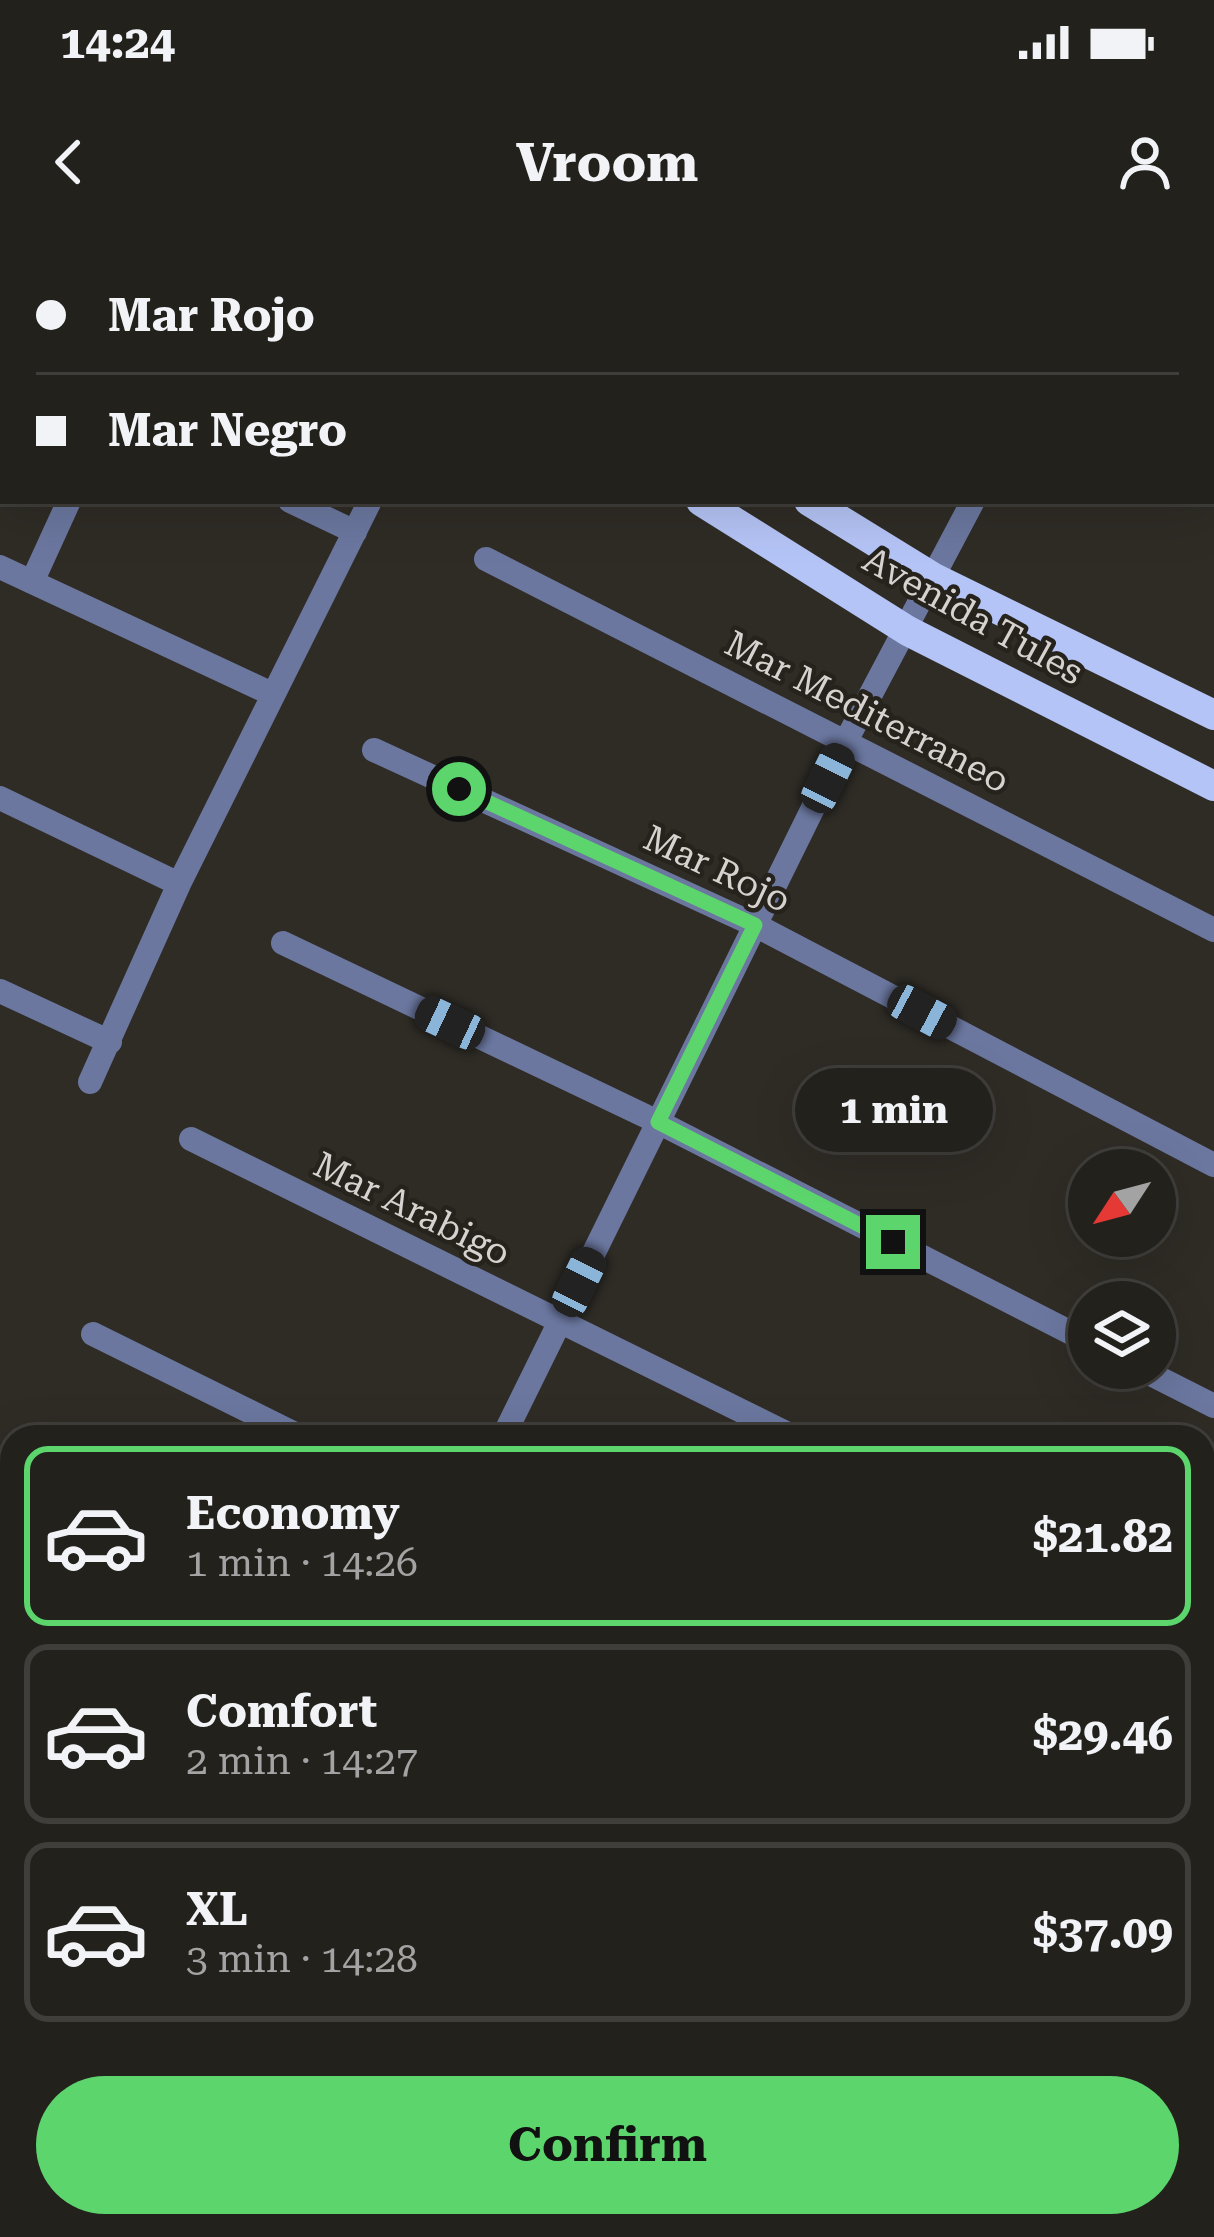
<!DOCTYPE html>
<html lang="en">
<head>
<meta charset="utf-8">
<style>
	:root { --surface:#23211c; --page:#2f2e29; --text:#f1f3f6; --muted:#a3a3a3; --line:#403e3b; --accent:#5cd56d }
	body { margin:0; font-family:"Roboto Serif",serif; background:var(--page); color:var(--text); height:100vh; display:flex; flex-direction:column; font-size:45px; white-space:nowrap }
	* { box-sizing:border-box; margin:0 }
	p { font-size:39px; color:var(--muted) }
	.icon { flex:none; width:66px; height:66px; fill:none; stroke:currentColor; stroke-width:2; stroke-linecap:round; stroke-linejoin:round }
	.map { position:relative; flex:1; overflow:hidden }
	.sheet { position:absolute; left:0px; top:1185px; width:1215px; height:813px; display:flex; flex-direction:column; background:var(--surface); border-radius:36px 36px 0 0; box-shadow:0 12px 48px #0002,0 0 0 3px var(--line) }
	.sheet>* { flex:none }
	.top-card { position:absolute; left:0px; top:0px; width:1215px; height:264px; box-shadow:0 12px 48px #0002,0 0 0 3px var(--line); display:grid; align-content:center; height:264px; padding:0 36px; background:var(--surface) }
	.needle { width:78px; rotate:234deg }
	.tools { position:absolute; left:1068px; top:909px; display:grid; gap:24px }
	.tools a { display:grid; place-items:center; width:108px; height:108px; border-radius:50%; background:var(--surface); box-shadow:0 12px 48px #0002,0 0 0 3px var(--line); font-size:60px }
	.end { position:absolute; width:54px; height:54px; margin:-27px; border:15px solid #5cd56d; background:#111; box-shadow:0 0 0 6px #111 }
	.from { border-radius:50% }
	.bubble { position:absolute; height:84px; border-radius:42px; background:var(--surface); box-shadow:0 12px 48px #0002,0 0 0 3px var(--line); font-size:39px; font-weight:700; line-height:84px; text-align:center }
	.car { position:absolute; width:36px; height:72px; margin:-36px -18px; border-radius:15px; box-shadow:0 0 9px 3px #0007; background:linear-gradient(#222 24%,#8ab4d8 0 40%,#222 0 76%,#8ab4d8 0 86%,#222 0) }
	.top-card b { display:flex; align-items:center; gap:42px; height:114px; font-size:45px }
	.top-card b+b { border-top:3px solid var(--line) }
	.top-card i { width:30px; height:30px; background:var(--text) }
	ul { padding:21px 0 0; list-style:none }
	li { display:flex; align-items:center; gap:36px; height:180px; margin:0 24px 18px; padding:0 12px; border:6px solid var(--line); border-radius:24px }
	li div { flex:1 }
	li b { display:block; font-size:45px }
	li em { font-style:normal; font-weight:700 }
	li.selected { border-color:var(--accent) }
	li>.icon { width:108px; height:108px; stroke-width:1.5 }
	.cta { display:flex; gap:24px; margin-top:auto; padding:24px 36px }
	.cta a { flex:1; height:138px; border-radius:72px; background:var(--accent); color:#111; font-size:48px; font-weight:700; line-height:138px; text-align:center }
	.status { display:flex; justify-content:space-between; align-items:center; height:84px; padding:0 60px; background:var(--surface); direction:ltr }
	.status svg { height:33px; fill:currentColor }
	header { display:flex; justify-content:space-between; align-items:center; height:156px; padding:0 36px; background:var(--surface); font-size:54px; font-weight:700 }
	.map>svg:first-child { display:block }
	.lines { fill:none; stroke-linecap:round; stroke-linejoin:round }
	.street { stroke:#6b779f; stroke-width:24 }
	.primary { stroke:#b5c4f6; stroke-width:30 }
	.route { stroke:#5cd56d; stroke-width:15 }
	.labels { text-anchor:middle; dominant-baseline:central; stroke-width:9; stroke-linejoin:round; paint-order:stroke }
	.street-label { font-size:36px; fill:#d5d2cf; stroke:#26221c }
</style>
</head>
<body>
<div class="status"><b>14:24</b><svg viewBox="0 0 49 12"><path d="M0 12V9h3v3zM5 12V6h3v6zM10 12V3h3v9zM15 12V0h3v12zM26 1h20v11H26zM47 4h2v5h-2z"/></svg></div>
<header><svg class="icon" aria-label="back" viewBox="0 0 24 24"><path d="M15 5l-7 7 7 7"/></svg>Vroom<svg class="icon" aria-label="person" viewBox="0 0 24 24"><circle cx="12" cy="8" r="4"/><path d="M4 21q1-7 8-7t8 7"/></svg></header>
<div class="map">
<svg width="1214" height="1997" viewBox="0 0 1214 1997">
	<rect width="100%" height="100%" fill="#2f2c26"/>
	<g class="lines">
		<!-- street -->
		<path class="street" d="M1194 0 1200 3
			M1106 3 1107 0
			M1212 249 1214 250
			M290 261 355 292
			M486 319 1214 690
			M0 327 272 454
			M32 342 69 261
			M374 510 755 685 1214 925
			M0 558 179 644
			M283 703 658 882 1089 1102
			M0 751 110 802
			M90 842 179 644 370 261
			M191 899 794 1197
			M93 1094 301 1197
			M1139 1128 1214 1166
			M503 1197 846 501 973 261
			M0 1308 12 1314
			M1203 1397 1214 1402
			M1203 1446 1214 1424
			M0 1529 12 1535
			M1203 1640 1214 1646
			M1203 1956 1214 1962
			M82 1986 101 1997
			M169 1997 175 1986
			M391 1997 397 1986"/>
		<!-- primary -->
		<path class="primary" d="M210 0 216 3
			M348 0 354 3
			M701 261 908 391 1214 546
			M809 261 934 338 1214 475"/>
	</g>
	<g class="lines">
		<!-- route -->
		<path class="route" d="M459 549 755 685 658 882 893 1002"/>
	</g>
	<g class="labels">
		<!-- street labels -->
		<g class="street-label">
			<text transform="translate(973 376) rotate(29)">Avenida Tules</text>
			<text transform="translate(867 472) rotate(27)">Mar Mediterraneo</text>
			<text transform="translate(717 629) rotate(25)">Mar Rojo</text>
			<text transform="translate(412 969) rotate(26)">Mar Arabigo</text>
		</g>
	</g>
</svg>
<div class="tools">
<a><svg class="needle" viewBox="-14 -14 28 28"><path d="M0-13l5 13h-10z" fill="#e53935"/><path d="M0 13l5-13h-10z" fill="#a3a3a3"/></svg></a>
<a><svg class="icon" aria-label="layers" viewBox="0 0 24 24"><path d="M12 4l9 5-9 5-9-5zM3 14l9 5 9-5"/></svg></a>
</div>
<i class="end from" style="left:459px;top:549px"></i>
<i class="end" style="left:893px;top:1002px"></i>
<div class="bubble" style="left:795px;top:828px;width:198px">1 min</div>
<i class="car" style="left:828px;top:538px;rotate:26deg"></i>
<i class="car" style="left:922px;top:772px;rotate:118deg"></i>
<i class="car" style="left:450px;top:783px;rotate:295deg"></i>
<i class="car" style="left:579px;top:1042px;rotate:26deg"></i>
<div class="top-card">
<b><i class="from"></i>Mar Rojo</b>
<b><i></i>Mar Negro</b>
</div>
<section class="sheet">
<ul>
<li class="selected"><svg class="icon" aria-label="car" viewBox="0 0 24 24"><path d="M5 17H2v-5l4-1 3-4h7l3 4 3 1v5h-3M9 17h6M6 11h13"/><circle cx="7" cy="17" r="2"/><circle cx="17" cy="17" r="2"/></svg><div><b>Economy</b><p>1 min · 14:26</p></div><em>$21.82</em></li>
<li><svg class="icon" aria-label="car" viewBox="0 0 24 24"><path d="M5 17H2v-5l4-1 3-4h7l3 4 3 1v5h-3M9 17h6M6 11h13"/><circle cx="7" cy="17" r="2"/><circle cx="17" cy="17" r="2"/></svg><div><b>Comfort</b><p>2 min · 14:27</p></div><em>$29.46</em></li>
<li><svg class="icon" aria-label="car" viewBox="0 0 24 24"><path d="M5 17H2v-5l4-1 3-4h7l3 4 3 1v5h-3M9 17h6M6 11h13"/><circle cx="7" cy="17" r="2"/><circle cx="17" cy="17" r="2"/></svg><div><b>XL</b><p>3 min · 14:28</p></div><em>$37.09</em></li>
</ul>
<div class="cta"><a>Confirm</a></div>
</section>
</div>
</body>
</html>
